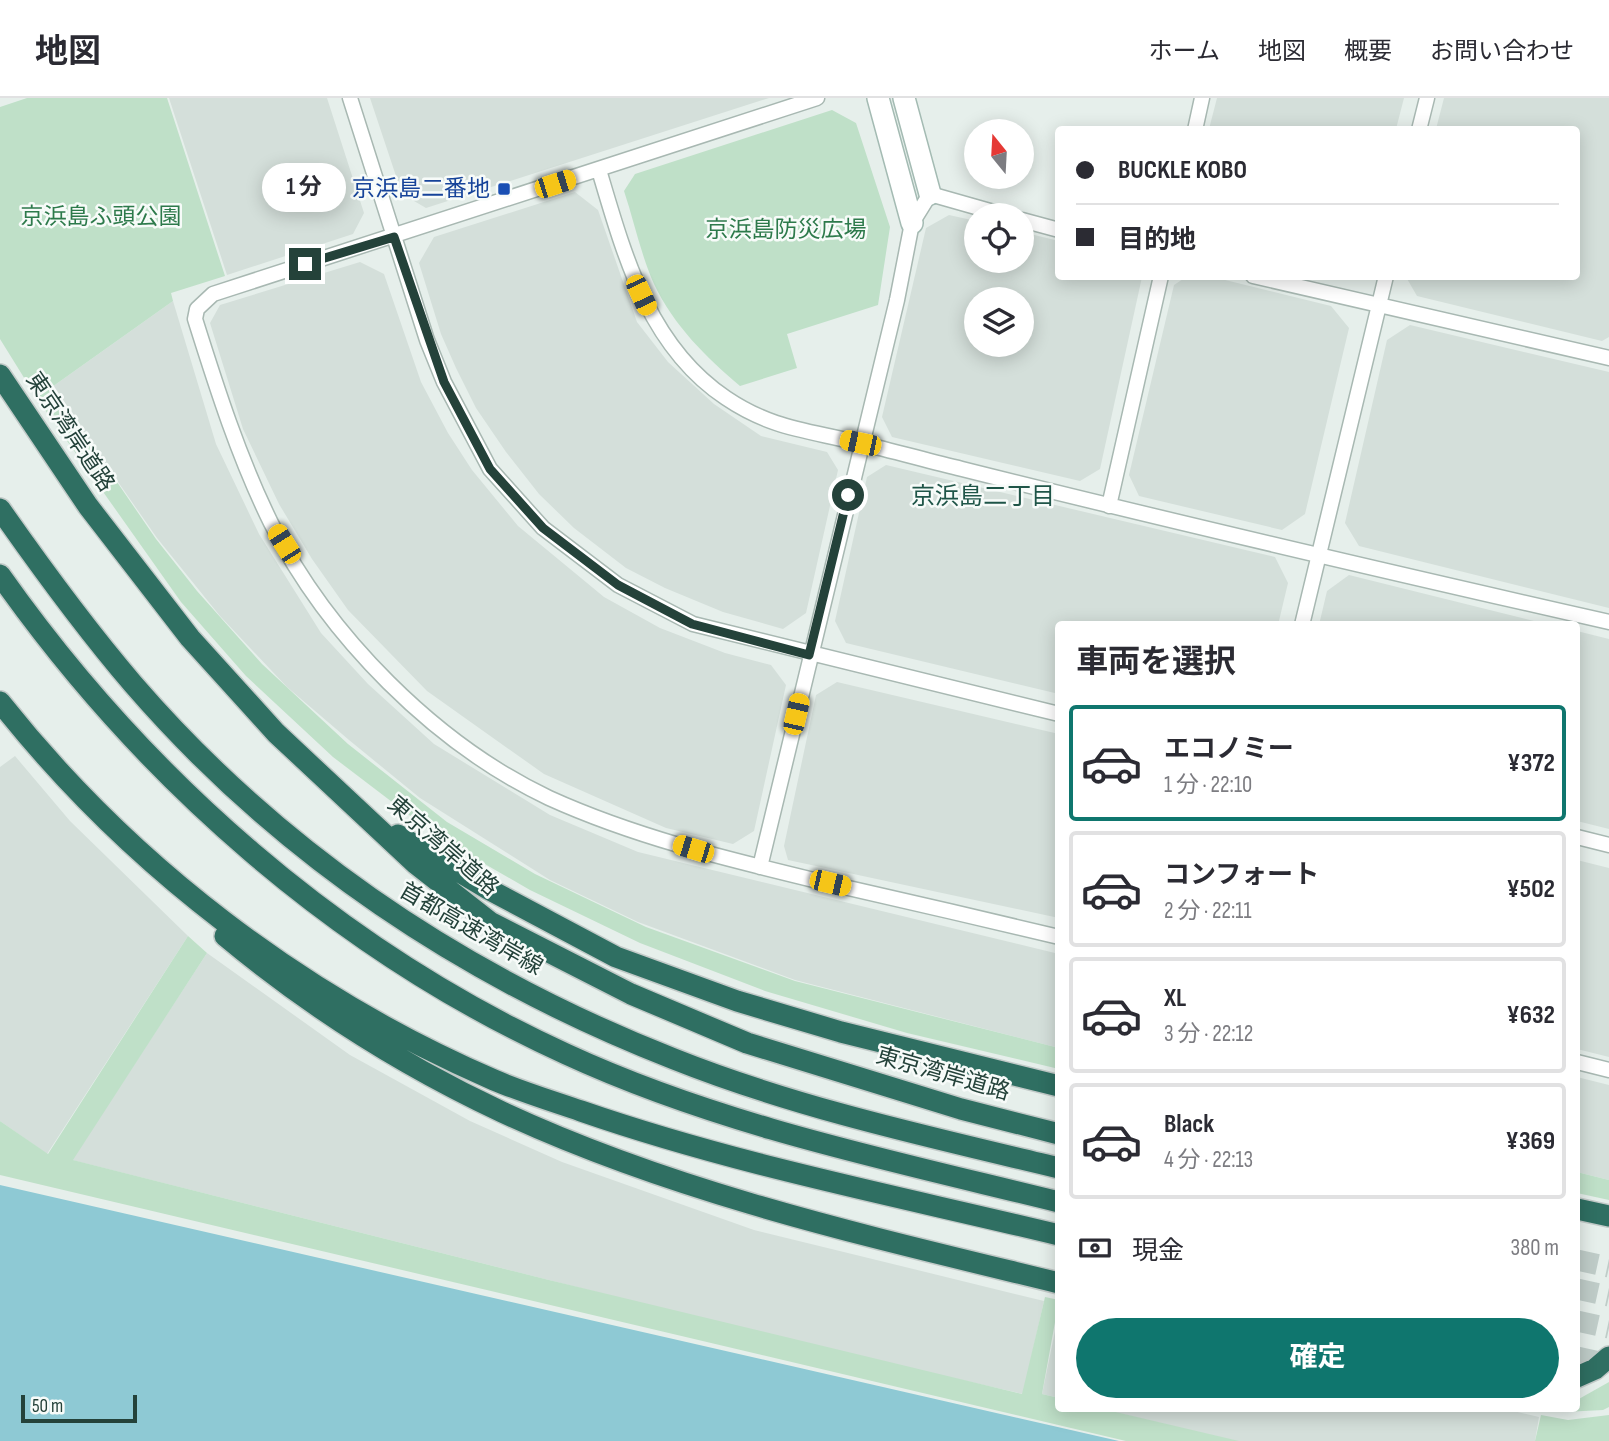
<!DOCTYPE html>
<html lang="ja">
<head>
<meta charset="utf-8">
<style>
	:root { --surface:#fff; --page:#f7f7f7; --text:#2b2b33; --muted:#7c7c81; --line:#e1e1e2; --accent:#0f766e }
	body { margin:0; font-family:"Sofia Sans Condensed","Noto Sans JP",sans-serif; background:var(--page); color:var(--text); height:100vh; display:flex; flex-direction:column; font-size:26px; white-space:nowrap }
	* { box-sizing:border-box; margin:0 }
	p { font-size:23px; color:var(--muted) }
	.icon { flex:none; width:38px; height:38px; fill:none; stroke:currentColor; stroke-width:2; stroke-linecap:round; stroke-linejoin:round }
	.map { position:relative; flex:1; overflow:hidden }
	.side { position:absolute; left:1055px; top:523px; width:525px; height:791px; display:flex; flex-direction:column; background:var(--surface); border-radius:7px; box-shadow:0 4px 18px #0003 }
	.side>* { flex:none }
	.hud { position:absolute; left:1055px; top:28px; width:525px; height:154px; border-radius:7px; box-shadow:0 4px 18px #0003; display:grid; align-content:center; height:154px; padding:0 21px; background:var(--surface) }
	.needle { width:46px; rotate:342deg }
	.tools { position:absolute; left:964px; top:21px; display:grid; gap:14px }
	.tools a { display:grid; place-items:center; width:70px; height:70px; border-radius:50%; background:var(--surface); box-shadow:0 4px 18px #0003; font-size:35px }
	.scale { position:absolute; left:21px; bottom:18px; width:116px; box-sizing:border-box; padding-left:7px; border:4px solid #24423a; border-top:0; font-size:19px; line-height:24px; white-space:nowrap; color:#24423a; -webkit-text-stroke:5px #f7fbf9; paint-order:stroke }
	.end { position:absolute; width:32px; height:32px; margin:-16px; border:9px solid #24423a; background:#fff; box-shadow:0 0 0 4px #fff }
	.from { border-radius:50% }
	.bubble { position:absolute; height:49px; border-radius:24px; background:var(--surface); box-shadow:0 4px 18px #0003; font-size:23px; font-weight:700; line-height:49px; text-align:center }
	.car { position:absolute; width:21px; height:42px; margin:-21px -10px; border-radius:9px; box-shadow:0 0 5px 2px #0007; background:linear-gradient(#f5c518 24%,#345 0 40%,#f5c518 0 76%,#345 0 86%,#f5c518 0) }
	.hud b { display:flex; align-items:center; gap:24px; height:66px; font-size:26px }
	.hud b+b { border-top:2px solid var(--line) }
	.hud i { width:18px; height:18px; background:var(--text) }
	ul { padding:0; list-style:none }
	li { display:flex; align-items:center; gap:21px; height:116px; margin:0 14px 10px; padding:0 7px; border:4px solid var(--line); border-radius:7px }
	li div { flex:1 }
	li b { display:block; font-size:26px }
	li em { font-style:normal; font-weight:700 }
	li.active { border-color:var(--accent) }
	li>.icon { width:63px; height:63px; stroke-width:1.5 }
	h2 { padding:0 21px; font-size:32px; line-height:84px }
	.pay { display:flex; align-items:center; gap:18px; height:77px; padding:0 21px; font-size:26px }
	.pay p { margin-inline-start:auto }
	.button { display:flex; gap:14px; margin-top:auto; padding:14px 21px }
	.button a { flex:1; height:80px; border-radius:42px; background:var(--accent); color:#fff; font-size:28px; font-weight:700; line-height:80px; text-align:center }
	header { display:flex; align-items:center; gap:42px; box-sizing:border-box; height:98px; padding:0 35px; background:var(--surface); border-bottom:2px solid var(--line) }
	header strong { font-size:33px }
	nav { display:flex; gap:38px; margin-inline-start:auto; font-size:24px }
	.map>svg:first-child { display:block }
	.built { fill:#d4dfda; fill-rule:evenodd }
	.green { fill:#bfe0c8 }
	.water { fill:#8ec9d4 }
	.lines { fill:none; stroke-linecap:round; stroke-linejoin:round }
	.highway-tunnel { stroke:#bfccc8; stroke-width:21; stroke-dasharray:21 10; stroke-linecap:butt }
	.street-casing { stroke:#a8b8b2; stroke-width:17 }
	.secondary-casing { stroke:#a4bbb3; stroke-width:24 }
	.highway-casing { stroke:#c2cac8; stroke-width:24 }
	.street { stroke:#fff; stroke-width:14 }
	.secondary { stroke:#fff; stroke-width:21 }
	.highway { stroke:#2f6f62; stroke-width:21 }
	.route { stroke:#24423a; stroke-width:9 }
	.transit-dot { fill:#1a4fb4; stroke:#f7fbf9; stroke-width:2.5 }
	.labels { text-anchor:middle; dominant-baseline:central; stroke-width:5; stroke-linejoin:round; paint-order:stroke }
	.transit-label { font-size:23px; fill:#164399; stroke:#f7fbf9; text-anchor:end }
	.park-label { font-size:23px; fill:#2d7a4b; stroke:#f7fbf9 }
	.street-label { font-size:23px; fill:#24423a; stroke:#f7fbf9 }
	.neighbourhood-label { font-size:24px; fill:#1f5548; stroke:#f7fbf9 }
</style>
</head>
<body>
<header>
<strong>地図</strong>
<nav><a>ホーム</a><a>地図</a><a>概要</a><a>お問い合わせ</a></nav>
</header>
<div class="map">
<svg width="1609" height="1343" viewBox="0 0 1609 1343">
	<rect width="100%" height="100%" fill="#e6efeb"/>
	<!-- built -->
	<path class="built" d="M169 0H327L364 115 353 136 227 177Z
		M370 0H769L426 110 402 96Z
		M1217 0H1404L1396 31H1209Z
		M1444 0H1609V239L1602 243 1417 198 1406 179 1577 178V32L1436 31Z
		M575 94 598 112 637 224 668 264 714 306 761 338 827 354 838 372 806 515 783 531 723 514 665 490 626 470 574 430 539 396 506 354 476 310 456 270 441 236 419 165 434 139Z
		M949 117 976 123V163H1022V134L1059 143V178L1142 179 1100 371 1080 383 892 339 882 319 926 130ZM976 201H1022V247H976Z
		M360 164 384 176 421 284 448 335 472 372 518 428 604 499 660 530 725 555 771 567 786 587 754 733 733 746 666 730 544 676 427 593 348 512 312 461 279 406 243 331 210 225 220 207Z
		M1186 179H1213L1331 208 1349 230 1305 416 1282 432 1139 398 1129 377 1174 187Z
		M173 203 216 346 259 436 321 535 368 586 434 646 550 717 638 754 1059 856V950L795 882 638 824 550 782 420 700 349 642 287 589 220 518 157 440 52 289Z
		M1410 227 1609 274V510L1359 448 1345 425 1387 242Z
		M886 367 1275 459 1288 485 1278 527H1059V596L846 545 835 523 867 379Z
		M1349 477 1550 527H1319L1327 493Z
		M1577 533 1609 541V731L1577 723Z
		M837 584 1059 636V820L788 762 784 748 816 597Z
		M15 658 70 723 188 838 47 1056 0 1023V669Z
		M1577 762 1609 770V959L1577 951Z
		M207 855 350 957 470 1023 562 1064 754 1132 1044 1203 1023 1296 807 1247 72 1062Z
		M1577 979 1609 987V1082L1577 1074Z
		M1059 1214V1300L1042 1296Z
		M1102 1311H1505L1539 1319 1535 1343H1234Z"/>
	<!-- green -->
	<path class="green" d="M27 0H167L225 178 171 195 173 203 52 289 156 441 197 493 262 566 348 646 447 724 535 776 646 829 795 883 1059 950V971L907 935 765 893 640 845 530 792 438 739 333 659 246 578 181 504 36 299 0 241V9Z
		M832 12 856 25 890 129 878 207 787 236 797 270 740 288C706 259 674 228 654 186 641 157 634 123 624 93L635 76Z
		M188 838 207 855 73 1062 549 1182 1022 1296 1045 1199 1059 1202 1042 1296 1059 1300V1311H1103L1239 1343H1126L0 1077V1023L48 1056Z
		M1577 1074 1609 1082V1102L1577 1095Z
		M1609 1284V1309L1603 1312 1564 1314 1548 1311H1577V1302Z
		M1541 1317 1568 1322 1609 1317V1343H1535Z"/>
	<!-- water -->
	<path class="water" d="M0 1087 1119 1343H0Z"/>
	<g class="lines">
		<!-- highway-tunnel -->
		<path class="highway-tunnel" d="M1577 1162 1609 1169
			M1577 1191 1609 1198
			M1577 1223 1609 1230
			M1577 1259 1609 1266"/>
		<defs>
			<path id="street" d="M350 0 427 242 444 284 490 371 543 430 618 487 693 526 1059 616
				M817 0 213 196 197 211 195 221C217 291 239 360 271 425 328 538 435 646 549 700 635 739 727 761 818 783 898 801 979 820 1059 839
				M1195 32 1202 0
				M1419 32 1427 0
				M599 72C624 156 648 248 726 300 772 331 807 332 859 345 894 353 928 363 962 371 1177 425 1393 475 1609 524
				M1022 122 1059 132
				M1253 178 1609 260
				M1109 408 1161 178
				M1302 527 1386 178
				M1577 739 1609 747
				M760 769 897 202 912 125 930 96 1004 117
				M1577 964 1609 972"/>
			<path id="secondary" d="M878 0 912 125
				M904 0 930 96"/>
			<path id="highway" d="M0 277 88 408 190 540 238 593 276 635 416 766 490 824 631 896 747 945 961 1011 1059 1036
				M0 411C42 471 85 530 133 586 280 756 465 879 674 961 797 1010 930 1039 1059 1070
				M0 477C144 681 338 852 566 956 722 1028 893 1063 1059 1104
				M0 604C130 768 302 899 494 982 522 994 552 1003 581 1013 737 1067 898 1098 1059 1137
				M398 737 488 791 616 859 737 903 841 934 1059 988
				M225 838C309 908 402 967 502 1014 678 1096 871 1139 1059 1185
				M1577 1111 1609 1118
				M1577 1279 1595 1271 1609 1259"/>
		</defs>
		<!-- street casing -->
		<use href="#street" class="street-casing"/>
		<!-- secondary casing -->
		<use href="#secondary" class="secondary-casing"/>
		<!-- highway casing -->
		<use href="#highway" class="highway-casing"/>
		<!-- street -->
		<use href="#street" class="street"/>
		<!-- secondary -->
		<use href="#secondary" class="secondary"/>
		<!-- highway -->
		<use href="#highway" class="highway"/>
	</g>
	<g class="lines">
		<!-- route -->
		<path class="route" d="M305 166 394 139 444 284 490 371 543 430 618 487 692 526 809 557 848 397"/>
	</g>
	<!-- markers -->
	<rect class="transit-dot" x="497" y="84" width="14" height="14" rx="3.5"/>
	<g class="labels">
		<!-- transit labels -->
		<g class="transit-label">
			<text x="490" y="91">京浜島二番地</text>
		</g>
		<!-- park labels -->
		<g class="park-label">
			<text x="101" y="119">京浜島ふ頭公園</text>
			<text x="786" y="132">京浜島防災広場</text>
		</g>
		<!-- street labels -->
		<g class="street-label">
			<text transform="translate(70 334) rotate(56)">東京湾岸道路</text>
			<text transform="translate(443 748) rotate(41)">東京湾岸道路</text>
			<text transform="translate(471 831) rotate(30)">首都高速湾岸線</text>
			<text transform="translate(943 976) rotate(16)">東京湾岸道路</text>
		</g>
		<!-- neighbourhood labels -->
		<g class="neighbourhood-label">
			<text x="983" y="398">京浜島二丁目</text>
		</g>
	</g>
</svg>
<div class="tools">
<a><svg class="needle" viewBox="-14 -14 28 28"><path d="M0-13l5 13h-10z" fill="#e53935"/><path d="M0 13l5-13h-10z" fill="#7c7c81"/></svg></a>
<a><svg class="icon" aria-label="locate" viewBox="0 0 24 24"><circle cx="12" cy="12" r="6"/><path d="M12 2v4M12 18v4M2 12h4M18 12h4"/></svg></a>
<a><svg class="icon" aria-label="layers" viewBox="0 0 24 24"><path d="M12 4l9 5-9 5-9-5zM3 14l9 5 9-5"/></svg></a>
</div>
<div class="scale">50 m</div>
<i class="end from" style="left:848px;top:397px"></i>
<i class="end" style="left:305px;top:166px"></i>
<div class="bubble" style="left:262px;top:65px;width:84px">1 分</div>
<i class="car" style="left:555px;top:86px;rotate:72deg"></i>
<i class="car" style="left:641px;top:197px;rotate:155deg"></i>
<i class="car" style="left:860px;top:345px;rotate:282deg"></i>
<i class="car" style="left:284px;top:446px;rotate:328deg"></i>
<i class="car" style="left:796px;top:616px;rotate:13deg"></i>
<i class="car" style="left:693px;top:751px;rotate:287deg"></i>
<i class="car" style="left:830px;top:785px;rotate:103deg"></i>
<div class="hud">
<b><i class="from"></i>BUCKLE KOBO</b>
<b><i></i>目的地</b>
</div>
<section class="side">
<h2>車両を選択</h2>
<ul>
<li class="active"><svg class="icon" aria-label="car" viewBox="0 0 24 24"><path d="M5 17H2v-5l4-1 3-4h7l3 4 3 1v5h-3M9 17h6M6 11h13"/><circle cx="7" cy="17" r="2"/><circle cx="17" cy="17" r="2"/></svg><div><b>エコノミー</b><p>1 分 · 22:10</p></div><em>¥372</em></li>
<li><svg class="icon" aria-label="car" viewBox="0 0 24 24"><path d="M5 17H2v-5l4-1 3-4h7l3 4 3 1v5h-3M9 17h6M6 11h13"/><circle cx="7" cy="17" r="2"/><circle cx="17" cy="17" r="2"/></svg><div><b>コンフォート</b><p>2 分 · 22:11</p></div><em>¥502</em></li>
<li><svg class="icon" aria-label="car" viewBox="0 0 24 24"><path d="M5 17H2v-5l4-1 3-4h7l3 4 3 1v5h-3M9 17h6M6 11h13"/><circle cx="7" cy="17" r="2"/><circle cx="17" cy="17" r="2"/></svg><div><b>XL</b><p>3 分 · 22:12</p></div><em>¥632</em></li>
<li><svg class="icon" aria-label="car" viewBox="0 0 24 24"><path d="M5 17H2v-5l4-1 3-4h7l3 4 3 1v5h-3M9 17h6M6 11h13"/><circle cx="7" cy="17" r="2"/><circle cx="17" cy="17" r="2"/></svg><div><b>Black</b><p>4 分 · 22:13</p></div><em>¥369</em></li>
</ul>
<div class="pay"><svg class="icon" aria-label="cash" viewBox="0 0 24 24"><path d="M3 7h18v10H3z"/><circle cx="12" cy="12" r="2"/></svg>現金<p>380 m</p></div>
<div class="button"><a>確定</a></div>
</section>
</div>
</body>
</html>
